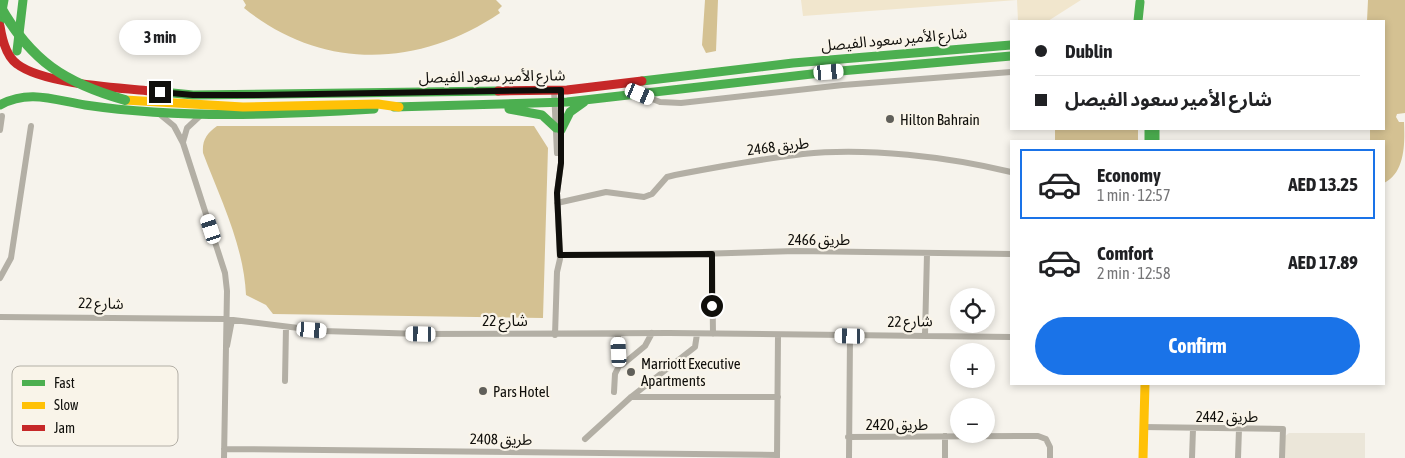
<!DOCTYPE html>
<html lang="en">
<head>
<meta charset="utf-8">
<style>
	:root { --surface:#fff; --page:#f2f2f2; --text:#202124; --muted:#757577; --line:#e0e0e0; --accent:#1a73e8 }
	body { margin:0; font-family:"Asap Condensed","Noto Sans Arabic",sans-serif; background:var(--page); color:var(--text); height:100vh; display:flex; flex-direction:column; font-size:19px; white-space:nowrap }
	* { box-sizing:border-box; margin:0 }
	p { font-size:16px; color:var(--muted) }
	.icon { flex:none; width:28px; height:28px; fill:none; stroke:currentColor; stroke-width:2; stroke-linecap:round; stroke-linejoin:round }
	.map { position:relative; flex:1; overflow:hidden }
	.panel { position:absolute; left:1010px; top:140px; width:375px; height:245px; display:flex; flex-direction:column; background:var(--surface); border-radius:0px; box-shadow:0 2px 8px #0003 }
	.panel>* { flex:none }
	.hud { position:absolute; left:1010px; top:20px; width:375px; height:110px; border-radius:0px; box-shadow:0 2px 8px #0003; display:grid; align-content:center; height:110px; padding:0 25px; background:var(--surface) }
	.fabs { position:absolute; left:950px; top:288px; display:grid; gap:10px }
	.fabs a { display:grid; place-items:center; width:45px; height:45px; border-radius:50%; background:var(--surface); box-shadow:0 2px 8px #0003; font-size:25px }
	.end { position:absolute; width:22px; height:22px; margin:-11px; border:6px solid #100f0b; background:#fff; box-shadow:0 0 0 2px #fff }
	.from { border-radius:50% }
	.bubble { position:absolute; height:35px; border-radius:18px; background:var(--surface); box-shadow:0 2px 8px #0003; font-size:16px; font-weight:700; line-height:35px; text-align:center }
	.car { position:absolute; width:15px; height:30px; margin:-15px -8px; border-radius:6px; box-shadow:0 0 4px 1px #0007; background:linear-gradient(#fff 24%,#345 0 40%,#fff 0 76%,#345 0 86%,#fff 0) }
	.hud b { display:flex; align-items:center; gap:18px; height:48px; font-size:19px }
	.hud b+b { border-top:1px solid var(--line) }
	.hud i { width:12px; height:12px; background:var(--text) }
	ul { padding:9px 0 0; list-style:none }
	li { display:flex; align-items:center; gap:15px; height:70px; margin:0 10px 8px; padding:0 15px; border:2px solid transparent; border-radius:0px }
	li div { flex:1 }
	li b { display:block; font-size:19px }
	li em { font-style:normal; font-weight:700 }
	li.current { border-color:var(--accent) }
	li>.icon { width:45px; height:45px; stroke-width:1.5 }
	.button { display:flex; gap:10px; margin-top:auto; padding:10px 25px }
	.button a { flex:1; height:58px; border-radius:30px; background:var(--accent); color:#fff; font-size:20px; font-weight:700; line-height:58px; text-align:center }
	.map>svg:first-child { display:block }
	.built { fill:#ebe6d9 }
	.green { fill:#f1e6cd }
	.water { fill:#d4c192 }
	.lines { fill:none; stroke-linecap:round; stroke-linejoin:round }
	.street { stroke:#b3afa5; stroke-width:6 }
	.fast { stroke:#4caf50; stroke-width:9 }
	.slow { stroke:#ffc107; stroke-width:9 }
	.jam { stroke:#c62828; stroke-width:9 }
	.fast-bridge { stroke:#4caf50; stroke-width:10 }
	.route { stroke:#100f0b; stroke-width:6 }
	.poi-dot { fill:#605f5a; stroke:#f9f4e9; stroke-width:2 }
	.labels { text-anchor:middle; dominant-baseline:central; stroke-width:4.5; stroke-linejoin:round; paint-order:stroke }
	.street-label { font-size:15px; fill:#100f0b; stroke:#f9f4e9 }
	.poi-label { font-size:15px; fill:#100f0b; stroke:#f9f4e9; text-anchor:start }
	.key { fill:#f9f4e9; stroke:#b3afa6; stroke-width:1 }
	.key-label { font-size:14px; fill:#100f0b }
</style>
</head>
<body>
<div class="map">
<svg width="1405" height="458" viewBox="0 0 1405 458">
	<rect width="100%" height="100%" fill="#f6f3ec"/>
	<!-- built -->
	<path class="built" d="M1289 433H1365V458H1284V437Z"/>
	<!-- green -->
	<path class="green" d="M801 0H1081L1048 21H1018L1017 0 803 16Z"/>
	<!-- water -->
	<path class="water" d="M243 0H496L502 6 498 10 500 13C419 68 322 71 244 8L246 5Z
		M705 0H718L716 51 706 53 702 45Z
		M1368 0H1405V113L1397 114 1396 117 1399 122H1404C1405 144 1405 173 1384 183V141H1370V129H1384V21H1367Z
		M217 126H534L548 148 543 318 273 314 266 305 246 295C244 246 220 198 203 153 202 140 207 133 217 126Z
		M1055 129H1138V141H1055Z"/>
	<g class="lines">
		<!-- street -->
		<path class="street" d="M554 90 557 153
			M640 94 660 102 681 103 843 85 1011 72
			M157 112 174 126 183 143 225 273 227 291 224 458
			M0 130 2 116
			M183 142 187 128 202 114
			M557 203 606 192 644 197 652 194 667 177 675 175C717 167 760 159 803 154 867 147 949 157 1011 172
			M712 254 713 334
			M560 255H666L796 251 1011 254
			M0 278 11 258 31 126
			M0 317 225 319 323 331 421 334 669 333 1011 337
			M618 334 619 363 622 365 645 346 652 333
			M555 335 557 272 560 259 557 193 561 163V90
			M925 335 927 254
			M227 346 232 320
			M285 381 286 327
			M614 392 615 374 620 364
			M631 397H778
			M1143 427 1283 429 1282 458
			M848 437 1038 436 1046 439 1050 447V458
			M585 439 631 397 695 347 697 334
			M224 449 777 455
			M777 457 778 335
			M849 458 850 336
			M945 458V436
			M1192 458 1193 429
			M1238 458 1239 429"/>
		<!-- fast -->
		<path class="fast" d="M1138 21 1140 2
			M0 22 4 0
			M17 51 23 0
			M642 81 793 63 1011 45
			M152 91 193 95 498 91
			M0 105C28 89 55 100 85 105 181 119 277 115 374 109
			M394 107 567 102 829 72 1011 56
			M509 109 542 115 556 128
			M1149 129V141
			M1155 129V141
			M561 130 570 112 584 102"/>
		<!-- slow -->
		<path class="slow" d="M125 100 243 107 378 104 399 107
			M1143 458 1145 384"/>
		<!-- jam -->
		<path class="jam" d="M0 26C2 39 6 56 17 64 43 84 119 88 152 91
			M498 91 567 90 642 81"/>
		<!-- fast-bridge -->
		<path class="fast-bridge" d="M0 6C31 61 65 83 125 100"/>
	</g>
	<g class="lines">
		<!-- route -->
		<path class="route" d="M160 92 193 95H258L561 90V163L557 193 560 255 712 254V306"/>
	</g>
	<!-- markers -->
	<g class="poi-dot">
		<circle cx="890" cy="119" r="5"/>
		<circle cx="631" cy="372" r="5"/>
		<circle cx="483" cy="391" r="5"/>
	</g>
	<g class="labels">
		<!-- street labels -->
		<g class="street-label">
			<text transform="translate(894 39) rotate(-5)">شارع الأمير سعود الفيصل</text>
			<text transform="translate(492 76) rotate(-1)">شارع الأمير سعود الفيصل</text>
			<text transform="translate(778 146) rotate(-7)">طريق 2468</text>
			<text x="819" y="239">طريق 2466</text>
			<text transform="translate(101 303) rotate(1)">شارع 22</text>
			<text x="505" y="320">شارع 22</text>
			<text transform="translate(910 321) rotate(-1)">شارع 22</text>
			<text x="1227" y="416">طريق 2442</text>
			<text x="897" y="424">طريق 2420</text>
			<text transform="translate(501 439) rotate(1)">طريق 2408</text>
		</g>
		<!-- poi labels -->
		<g class="poi-label">
			<text x="900" y="119">Hilton Bahrain</text>
			<text x="641" y="363">Marriott Executive<tspan x="641" dy="17">Apartments</tspan></text>
			<text x="493" y="391">Pars Hotel</text>
		</g>
	</g>
	<!-- legend -->
	<rect x="12" y="366" width="166" height="80" rx="8" class="key"/>
	<rect x="22" y="380" width="23" height="6" fill="#4caf50"/>
	<rect x="22" y="402" width="23" height="7" fill="#ffc107"/>
	<rect x="22" y="425" width="23" height="6" fill="#c62828"/>
	<g class="key-label">
		<text x="54" y="388">Fast</text>
		<text x="54" y="410">Slow</text>
		<text x="54" y="433">Jam</text>
	</g>
</svg>
<div class="fabs">
<a><svg class="icon" aria-label="locate" viewBox="0 0 24 24"><circle cx="12" cy="12" r="6"/><path d="M12 2v4M12 18v4M2 12h4M18 12h4"/></svg></a>
<a>+</a>
<a>−</a>
</div>
<i class="end from" style="left:712px;top:306px"></i>
<i class="end" style="left:160px;top:92px"></i>
<div class="bubble" style="left:119px;top:20px;width:82px">3 min</div>
<i class="car" style="left:829px;top:72px;rotate:85deg"></i>
<i class="car" style="left:640px;top:94px;rotate:113deg"></i>
<i class="car" style="left:211px;top:229px;rotate:342deg"></i>
<i class="car" style="left:312px;top:330px;rotate:95deg"></i>
<i class="car" style="left:421px;top:334px;rotate:271deg"></i>
<i class="car" style="left:850px;top:336px;rotate:271deg"></i>
<i class="car" style="left:619px;top:352px;rotate:357deg"></i>
<div class="hud">
<b><i class="from"></i>Dublin</b>
<b><i></i>شارع الأمير سعود الفيصل</b>
</div>
<section class="panel">
<ul>
<li class="current"><svg class="icon" aria-label="car" viewBox="0 0 24 24"><path d="M5 17H2v-5l4-1 3-4h7l3 4 3 1v5h-3M9 17h6M6 11h13"/><circle cx="7" cy="17" r="2"/><circle cx="17" cy="17" r="2"/></svg><div><b>Economy</b><p>1 min · 12:57</p></div><em>AED 13.25</em></li>
<li><svg class="icon" aria-label="car" viewBox="0 0 24 24"><path d="M5 17H2v-5l4-1 3-4h7l3 4 3 1v5h-3M9 17h6M6 11h13"/><circle cx="7" cy="17" r="2"/><circle cx="17" cy="17" r="2"/></svg><div><b>Comfort</b><p>2 min · 12:58</p></div><em>AED 17.89</em></li>
</ul>
<div class="button"><a>Confirm</a></div>
</section>
</div>
</body>
</html>
